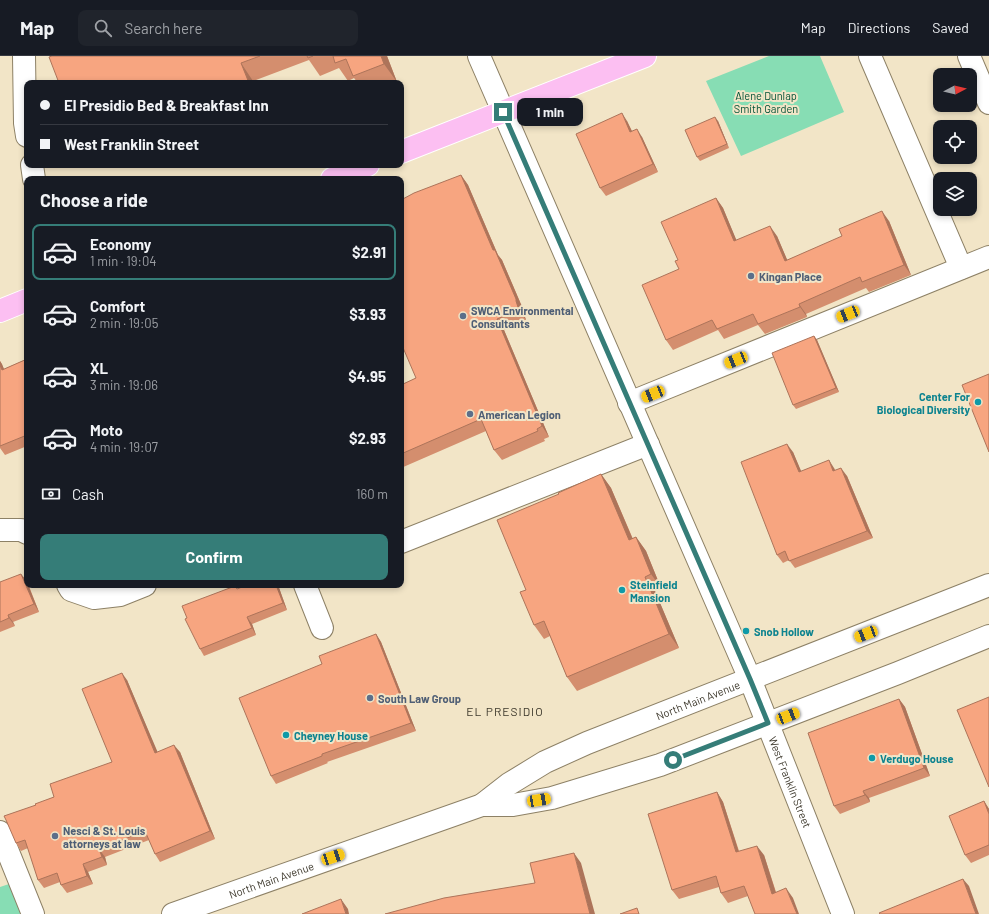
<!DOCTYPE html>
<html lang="en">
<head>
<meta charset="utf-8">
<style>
	:root { --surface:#171b24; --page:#20242c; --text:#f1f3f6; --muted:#9ea1a6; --line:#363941; --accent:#357d78 }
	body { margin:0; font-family:Barlow,sans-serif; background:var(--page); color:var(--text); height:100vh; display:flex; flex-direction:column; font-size:15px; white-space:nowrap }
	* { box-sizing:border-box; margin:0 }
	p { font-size:13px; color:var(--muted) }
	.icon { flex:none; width:22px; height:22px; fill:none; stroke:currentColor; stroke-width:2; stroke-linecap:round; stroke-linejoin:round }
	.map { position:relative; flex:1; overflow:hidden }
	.side { position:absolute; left:24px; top:120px; width:380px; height:412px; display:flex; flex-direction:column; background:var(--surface); border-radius:8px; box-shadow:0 2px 6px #0003 }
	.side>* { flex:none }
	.banner { position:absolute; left:24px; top:24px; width:380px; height:88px; border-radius:8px; box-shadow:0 2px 6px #0003; display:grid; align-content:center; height:88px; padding:0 16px; background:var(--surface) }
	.needle { width:26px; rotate:83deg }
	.controls { position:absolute; left:933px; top:12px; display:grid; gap:8px }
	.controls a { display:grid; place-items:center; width:44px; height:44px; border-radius:8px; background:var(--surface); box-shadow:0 2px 6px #0003; font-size:20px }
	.end { position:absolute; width:18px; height:18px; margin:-9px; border:5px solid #357d78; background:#fff; box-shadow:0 0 0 2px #fff }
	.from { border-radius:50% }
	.bubble { position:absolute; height:28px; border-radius:8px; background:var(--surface); box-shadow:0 2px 6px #0003; font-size:13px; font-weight:700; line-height:28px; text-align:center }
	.car { position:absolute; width:12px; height:24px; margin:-12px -6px; border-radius:5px; box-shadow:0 0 3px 1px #0007; background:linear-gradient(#f5c518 24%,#345 0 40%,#f5c518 0 76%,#345 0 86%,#f5c518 0) }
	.banner b { display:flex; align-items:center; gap:14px; height:38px; font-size:15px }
	.banner b+b { border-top:1px solid var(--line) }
	.banner i { width:10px; height:10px; background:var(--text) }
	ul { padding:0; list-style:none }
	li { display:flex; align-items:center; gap:12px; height:56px; margin:0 8px 6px; padding:0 8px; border:2px solid transparent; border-radius:8px }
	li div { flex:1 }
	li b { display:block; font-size:15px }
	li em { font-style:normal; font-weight:700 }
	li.current { border-color:var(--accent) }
	li>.icon { width:36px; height:36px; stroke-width:1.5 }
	h2 { padding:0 16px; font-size:18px; line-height:48px }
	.pay { display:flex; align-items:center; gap:10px; height:44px; padding:0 16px; font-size:15px }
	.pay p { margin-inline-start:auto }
	.button { display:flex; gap:8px; margin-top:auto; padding:8px 16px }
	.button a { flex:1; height:46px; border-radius:8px; background:var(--accent); color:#fff; font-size:16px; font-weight:700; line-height:46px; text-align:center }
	header { display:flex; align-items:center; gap:24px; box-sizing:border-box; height:56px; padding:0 20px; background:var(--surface); border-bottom:1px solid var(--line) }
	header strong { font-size:19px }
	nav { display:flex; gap:22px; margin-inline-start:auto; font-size:14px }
	.search { width:280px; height:36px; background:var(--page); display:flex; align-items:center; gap:10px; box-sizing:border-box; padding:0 14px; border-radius:8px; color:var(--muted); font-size:15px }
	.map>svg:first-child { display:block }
	.green { fill:#87ddb4 }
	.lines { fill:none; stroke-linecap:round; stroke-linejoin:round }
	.minor-casing { stroke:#8d8166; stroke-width:24 }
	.major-casing { stroke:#fff; stroke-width:24 }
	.minor { stroke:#fff; stroke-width:22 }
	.major { stroke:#fcbff2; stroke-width:22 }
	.wall { fill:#d48e6e }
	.shaded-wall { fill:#ad745a }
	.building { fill:#f7a580; stroke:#ad745a }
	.route { stroke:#357d78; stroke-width:5 }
	.service-dot { fill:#5c6f8a; stroke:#f2e5c7; stroke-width:1.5 }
	.culture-dot { fill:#0f9aa8; stroke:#f2e5c7; stroke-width:1.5 }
	.labels { text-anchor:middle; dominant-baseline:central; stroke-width:4; stroke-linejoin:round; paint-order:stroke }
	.park-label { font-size:11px; fill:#005136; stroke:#f2e5c7 }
	.service-label { font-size:11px; font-weight:bold; fill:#4e5e75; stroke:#f2e5c7; text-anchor:start }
	.culture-label { font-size:11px; font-weight:bold; fill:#0d838f; stroke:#f2e5c7; text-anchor:start }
	.street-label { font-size:11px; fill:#3d382c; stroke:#f2e5c7 }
	.neighbourhood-label { font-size:12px; letter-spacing:1px; fill:#3d382c; stroke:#f2e5c7 }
</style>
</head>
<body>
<header>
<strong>Map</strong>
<div class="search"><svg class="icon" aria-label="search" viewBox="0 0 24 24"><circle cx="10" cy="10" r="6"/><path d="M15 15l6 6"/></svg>Search here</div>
<nav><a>Map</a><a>Directions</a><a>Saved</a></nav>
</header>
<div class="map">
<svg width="989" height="858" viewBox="0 0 989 858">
	<rect width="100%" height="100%" fill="#f2e5c7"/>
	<!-- green -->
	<path class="green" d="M769 0H820L844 56 741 100 706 25Z
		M12 827 23 858H0V831Z"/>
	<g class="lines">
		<defs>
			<g id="minor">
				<path d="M24 0 25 67 27 80"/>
				<path id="s1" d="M479 0 750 623 843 858"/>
				<path d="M870 0 961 212"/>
				<path d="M969 0 989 47"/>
				<path d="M32 109 34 123"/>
				<path d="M629 347 989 201"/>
				<path d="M0 474H21L27 477"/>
				<path d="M401 486 648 388"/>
				<path d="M68 529 71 534 94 542 120 539 145 529"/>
				<path d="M305 529 322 572"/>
				<path d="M482 749H513L552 742 660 709 898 617 989 580"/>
				<path d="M0 776 33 858"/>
				<path id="s2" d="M173 858 482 749 509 728 545 706 587 687 989 529"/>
			</g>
			<path id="major" d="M401 96 645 0
				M332 123 368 109
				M0 255 27 244"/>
		</defs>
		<!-- minor casing -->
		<use href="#minor" class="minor-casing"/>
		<!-- major casing -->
		<use href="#major" class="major-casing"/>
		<!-- minor -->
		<use href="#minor" class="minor"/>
		<!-- major -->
		<use href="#major" class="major"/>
	</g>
	<!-- wall -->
	<path class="wall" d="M52 0H387L397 26 393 27H358L354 22 348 25 339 12 320 20 309 4 253 25Z
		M627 65 632 75 642 81 658 116 606 140 600 132Z
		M718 65 729 92 700 105 697 101Z
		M461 119 468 129 498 199 502 204 523 253V255L526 264 504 274 549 381 544 383 545 385 502 404 494 394 486 375 401 412V329L416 322Z
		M716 142 723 152 736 184 777 180 787 204 889 165 911 219 869 236 866 232 806 258 807 261 765 278 758 269 724 283 718 274 673 294 666 284 679 213 678 204Z
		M814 280 817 284 839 336 796 353 793 349Z
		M27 303V390L5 399 0 392V305L4 313Z
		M793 396 801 416 834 412 835 414 847 420 873 482 795 512 789 504 783 507 777 499Z
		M601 418 611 432 633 483 636 481 646 495 661 532 655 535 679 592 577 635 567 621 550 580 544 583 534 569 526 534 559 438Z
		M27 525 39 556 13 566 15 570 0 576V526Z
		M278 529 287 554 252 568 256 579 204 600 200 593 237 533Z
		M376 578 381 586 416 675 327 706 328 707 276 728 271 720 322 608Z
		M127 624 157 696H180L215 783 160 806 155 798 149 784 105 801 107 809 88 816 93 828 67 837 61 829 60 826 44 832 38 824 28 792 21 795 16 787 36 749 54 741 112 706Z
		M899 643 905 651 930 720 869 742 870 746 840 758 834 750Z
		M717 736 723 746 739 795 764 799 776 836 793 842 748 840 728 847 721 837 719 831 679 843 672 834Z
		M984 745 989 753V799L971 807 965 799Z"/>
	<!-- shaded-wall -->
	<path class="shaded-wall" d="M381 0H387L397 26 384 8Z
		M241 7 253 25 254 27H249Z
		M622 57 627 65 636 84 630 76Z
		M715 61 718 65 729 92 727 88Z
		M637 73 642 81 658 116 653 108Z
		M461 119 468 129 498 199 502 204 523 253V255L526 264 519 254Z
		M716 142 723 152 741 195 734 185Z
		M882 155 889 165 911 219 904 209Z
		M770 170 777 180 792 215 785 205Z
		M799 248 806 258 807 261 800 251Z
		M497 263 504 274 549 381 542 370Z
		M814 280 817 284 839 336 836 332Z
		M0 305 2 308 7 321 2 314 0 309Z
		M787 388 793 396 805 424 799 416Z
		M829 404 834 412 838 423 833 415Z
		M841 412 847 420 873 482 867 475Z
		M601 418 611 432 639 498 629 484Z
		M636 481 646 495 661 532 651 518Z
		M21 518 27 525V529H28L39 556 34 548Z
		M645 521 655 535 679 592 669 578Z
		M276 529H278L287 554 283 547Z
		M8 559 13 566 15 570 9 562Z
		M247 561 252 568 256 579 252 572Z
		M376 578 381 586 416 675 411 667Z
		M122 617 127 624 161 704 155 697Z
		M899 643 905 651 930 720 924 712Z
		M174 689 180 696 215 783 210 775Z
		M863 735 869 742 870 746 865 739Z
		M717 736 723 746 742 806 736 796Z
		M984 745 989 753V758Z
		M757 790 764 799 779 847 772 838Z
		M99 793 105 801 107 809 102 801Z
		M574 797 581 807 595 858H590Z
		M83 808 88 816 93 828 87 820Z
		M963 823 969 830 979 858H976Z
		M786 832 793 842 799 858H797Z
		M341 843 348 853 349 858H346Z"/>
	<!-- building -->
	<path class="building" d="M52 0H260L241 7 249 27H59L49 1Z
		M307 0H313L308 2Z
		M333 0H381L384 8 353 20 346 3 335 7Z
		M622 57 630 76 637 73 653 108 600 132 576 78Z
		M715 61 727 88 697 101 685 74Z
		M461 119 493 194H495L516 243V245L519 254 497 263 542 370 537 373 538 375 494 394 481 363 401 398V329L416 322 401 287V144L414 137Z
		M716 142 734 185 770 170 785 205 842 180 839 173 882 155 904 209 862 226 860 221 799 248 800 251 758 268 753 258 717 273 712 264 666 284 642 229 679 213 675 205 678 204 661 166Z
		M814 280 836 332 793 349 772 297Z
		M27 303V379L0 390V309L2 314Z
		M989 318V396L962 329Z
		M787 388 799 416 829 404 833 415 841 412 867 475 789 505 785 495 777 499 741 406Z
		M601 418 629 484 636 481 651 518 645 521 669 578 567 621 544 565 534 569 520 536 526 534 497 464 559 438 558 437Z
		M21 518 34 548 8 559 9 562 0 566V526Z
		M247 529H276L283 547 247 561 252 572 200 593 185 563 187 562 182 550 235 530 237 533Z
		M376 578 411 667 322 698V700L271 720 239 642 322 608 319 600Z
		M122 617 155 697 174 689 210 775 155 798 145 775 99 793 102 801 83 808 87 820 61 829 57 817 38 824 25 784 16 787 6 764 4 760 36 749 35 748 54 741 50 728 112 706 82 633Z
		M989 641V731L957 654Z
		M899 643 924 712 863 735 865 739 834 750 808 677Z
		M717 736 736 796 757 790 772 838 786 832 797 858H755L744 830 721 837 716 820 672 834 648 758Z
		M984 745 989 758V789L965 799 949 760Z
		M574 797 590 858H385L444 842 535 827 530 807Z
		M963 823 976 858H880L879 857Z
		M341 843 346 858H302Z
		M637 852 639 858H620Z"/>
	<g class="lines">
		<!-- route -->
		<path class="route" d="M503 56 750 623 768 667 673 704"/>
	</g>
	<!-- markers -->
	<g class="service-dot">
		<circle cx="751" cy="220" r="4"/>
		<circle cx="463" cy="260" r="4"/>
		<circle cx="470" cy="358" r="4"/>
		<circle cx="370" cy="642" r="4"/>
		<circle cx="55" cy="780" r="4"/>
	</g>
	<g class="culture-dot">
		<circle cx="978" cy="346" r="4"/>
		<circle cx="622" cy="534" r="4"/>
		<circle cx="746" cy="575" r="4"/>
		<circle cx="286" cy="679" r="4"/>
		<circle cx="872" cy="702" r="4"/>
	</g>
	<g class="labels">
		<!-- park labels -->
		<g class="park-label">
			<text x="766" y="39">Alene Dunlap<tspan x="766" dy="13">Smith Garden</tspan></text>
		</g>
		<!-- service labels -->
		<g class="service-label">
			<text x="759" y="220">Kingan Place</text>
			<text x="471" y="254">SWCA Environmental<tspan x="471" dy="13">Consultants</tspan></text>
			<text x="478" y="358">American Legion</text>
			<text x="378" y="642">South Law Group</text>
			<text x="63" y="774">Nesci &amp; St. Louis<tspan x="63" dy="13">attorneys at law</tspan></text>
		</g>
		<!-- culture labels -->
		<g class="culture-label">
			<text x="970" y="340" text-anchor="end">Center For<tspan x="970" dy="13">Biological Diversity</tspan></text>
			<text x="630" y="528">Steinfield<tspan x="630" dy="13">Mansion</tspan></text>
			<text x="754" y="575">Snob Hollow</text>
			<text x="294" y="679">Cheyney House</text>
			<text x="880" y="702">Verdugo House</text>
		</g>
		<!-- street labels -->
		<g class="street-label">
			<text stroke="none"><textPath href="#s2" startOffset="569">North Main Avenue</textPath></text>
			<text stroke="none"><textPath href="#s1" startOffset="790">West Franklin Street</textPath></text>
			<text stroke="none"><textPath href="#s2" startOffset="104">North Main Avenue</textPath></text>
		</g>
		<!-- neighbourhood labels -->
		<g class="neighbourhood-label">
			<text x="505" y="655">EL PRESIDIO</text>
		</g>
	</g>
</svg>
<div class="controls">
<a><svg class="needle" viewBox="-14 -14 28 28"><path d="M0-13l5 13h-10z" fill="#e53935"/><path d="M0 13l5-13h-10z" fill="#9ea1a6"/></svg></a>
<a><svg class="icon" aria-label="locate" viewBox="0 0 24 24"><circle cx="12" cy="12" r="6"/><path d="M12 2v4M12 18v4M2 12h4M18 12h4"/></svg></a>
<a><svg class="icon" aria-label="layers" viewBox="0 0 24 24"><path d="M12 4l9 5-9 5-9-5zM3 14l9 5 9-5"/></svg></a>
</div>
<i class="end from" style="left:673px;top:704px"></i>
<i class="end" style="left:503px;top:56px"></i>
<div class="bubble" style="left:517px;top:42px;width:66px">1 min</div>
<i class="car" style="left:848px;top:258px;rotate:248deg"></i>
<i class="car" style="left:736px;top:304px;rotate:248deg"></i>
<i class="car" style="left:653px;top:338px;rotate:248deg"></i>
<i class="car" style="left:866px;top:578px;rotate:249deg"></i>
<i class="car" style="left:788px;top:660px;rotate:69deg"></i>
<i class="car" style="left:539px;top:744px;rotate:80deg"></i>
<i class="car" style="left:333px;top:801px;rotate:71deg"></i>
<div class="banner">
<b><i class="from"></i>El Presidio Bed &amp; Breakfast Inn</b>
<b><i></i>West Franklin Street</b>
</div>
<section class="side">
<h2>Choose a ride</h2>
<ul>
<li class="current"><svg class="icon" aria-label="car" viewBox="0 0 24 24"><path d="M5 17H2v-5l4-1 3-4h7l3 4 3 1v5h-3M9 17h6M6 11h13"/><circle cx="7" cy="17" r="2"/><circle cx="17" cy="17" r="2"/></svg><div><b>Economy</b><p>1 min · 19:04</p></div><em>$2.91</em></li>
<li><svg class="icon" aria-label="car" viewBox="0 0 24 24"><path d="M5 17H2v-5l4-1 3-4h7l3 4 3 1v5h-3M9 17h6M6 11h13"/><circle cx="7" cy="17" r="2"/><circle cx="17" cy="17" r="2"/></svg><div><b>Comfort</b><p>2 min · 19:05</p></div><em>$3.93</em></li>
<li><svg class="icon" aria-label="car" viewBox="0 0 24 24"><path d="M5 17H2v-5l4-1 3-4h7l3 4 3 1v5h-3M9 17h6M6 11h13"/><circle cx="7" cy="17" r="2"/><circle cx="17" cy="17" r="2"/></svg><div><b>XL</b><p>3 min · 19:06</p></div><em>$4.95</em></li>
<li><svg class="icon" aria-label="car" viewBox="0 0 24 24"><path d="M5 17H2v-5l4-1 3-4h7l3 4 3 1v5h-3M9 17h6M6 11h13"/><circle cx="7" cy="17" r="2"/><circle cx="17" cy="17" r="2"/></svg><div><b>Moto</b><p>4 min · 19:07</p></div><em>$2.93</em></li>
</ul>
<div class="pay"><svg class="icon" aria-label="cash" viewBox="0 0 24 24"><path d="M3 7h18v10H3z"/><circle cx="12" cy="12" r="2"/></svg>Cash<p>160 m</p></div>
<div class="button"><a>Confirm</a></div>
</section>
</div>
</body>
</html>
